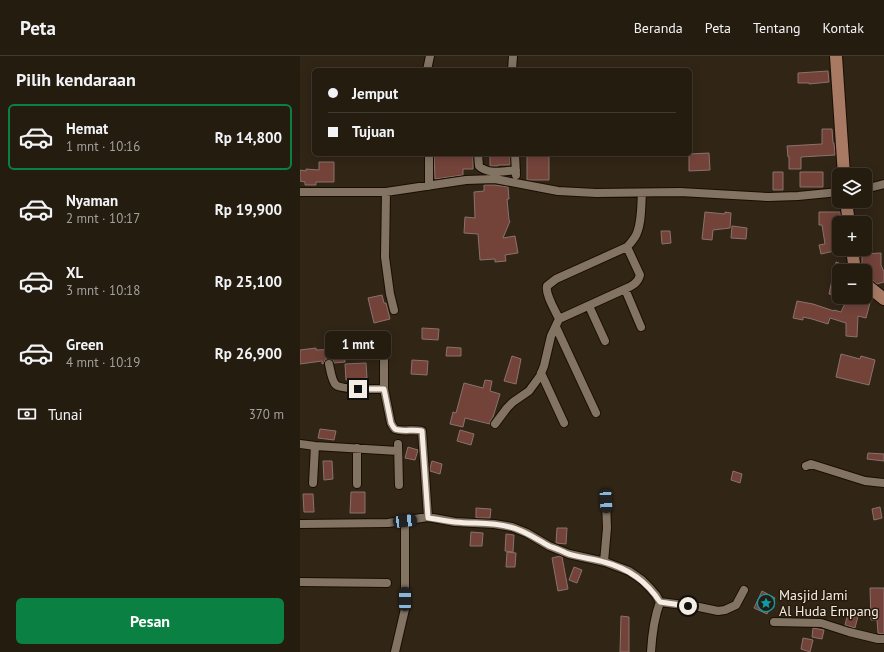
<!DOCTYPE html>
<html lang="id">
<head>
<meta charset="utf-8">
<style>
	:root { --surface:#251c10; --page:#31291e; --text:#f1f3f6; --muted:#a3a19f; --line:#423a30; --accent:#0b8043 }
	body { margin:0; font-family:"PT Sans",sans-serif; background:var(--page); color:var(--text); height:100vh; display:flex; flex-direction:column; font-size:15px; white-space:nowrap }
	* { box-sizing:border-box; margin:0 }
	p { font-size:13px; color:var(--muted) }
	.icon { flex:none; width:22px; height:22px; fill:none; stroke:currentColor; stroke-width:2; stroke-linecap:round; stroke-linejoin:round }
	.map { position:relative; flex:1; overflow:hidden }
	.sheet { display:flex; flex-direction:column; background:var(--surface); width:300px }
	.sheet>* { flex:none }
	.top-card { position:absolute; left:12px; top:12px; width:380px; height:88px; border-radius:6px; box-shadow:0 2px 10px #0003,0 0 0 1px var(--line); display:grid; align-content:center; height:88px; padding:0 16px; background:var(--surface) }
	.fabs { position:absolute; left:532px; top:112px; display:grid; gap:8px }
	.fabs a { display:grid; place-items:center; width:40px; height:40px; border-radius:6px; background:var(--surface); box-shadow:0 2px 10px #0003,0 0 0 1px var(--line); font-size:20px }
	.end { position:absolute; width:18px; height:18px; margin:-9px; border:5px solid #f5ede4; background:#111; box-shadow:0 0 0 2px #111 }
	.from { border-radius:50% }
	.bubble { position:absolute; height:28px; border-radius:6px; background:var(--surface); box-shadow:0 2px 10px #0003,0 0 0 1px var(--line); font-size:13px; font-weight:700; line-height:28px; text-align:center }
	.car { position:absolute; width:12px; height:24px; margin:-12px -6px; border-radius:5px; box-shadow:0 0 3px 1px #0007; background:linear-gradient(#222 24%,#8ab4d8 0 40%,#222 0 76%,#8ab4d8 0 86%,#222 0) }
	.top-card b { display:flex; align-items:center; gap:14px; height:38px; font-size:15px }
	.top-card b+b { border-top:1px solid var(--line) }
	.top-card i { width:10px; height:10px; background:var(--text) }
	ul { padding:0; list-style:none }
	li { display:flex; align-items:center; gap:12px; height:66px; margin:0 8px 6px; padding:0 8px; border:2px solid transparent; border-radius:6px }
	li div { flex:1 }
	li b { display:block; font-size:15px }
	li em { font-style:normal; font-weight:700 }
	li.selected { border-color:var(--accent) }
	li>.icon { width:36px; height:36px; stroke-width:1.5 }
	h2 { padding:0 16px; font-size:18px; line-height:48px }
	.pay { display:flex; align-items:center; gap:10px; height:44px; padding:0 16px; font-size:15px }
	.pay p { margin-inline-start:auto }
	.cta { display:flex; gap:8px; margin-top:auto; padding:8px 16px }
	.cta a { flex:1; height:46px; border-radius:6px; background:var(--accent); color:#fff; font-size:16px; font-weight:700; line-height:46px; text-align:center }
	header { display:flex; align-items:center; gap:24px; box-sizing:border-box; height:56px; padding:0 20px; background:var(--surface); border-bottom:1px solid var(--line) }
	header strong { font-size:19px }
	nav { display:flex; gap:22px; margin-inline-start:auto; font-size:14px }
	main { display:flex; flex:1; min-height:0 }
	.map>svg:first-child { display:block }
	.building { fill:#73433a; stroke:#8a726d }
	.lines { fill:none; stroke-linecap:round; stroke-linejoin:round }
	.street-casing { stroke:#190e02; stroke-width:10 }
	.secondary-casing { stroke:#190e02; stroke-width:14 }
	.street { stroke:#827362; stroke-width:8 }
	.secondary { stroke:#a87a63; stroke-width:12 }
	.route { stroke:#f5ede4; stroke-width:5 }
	.labels { text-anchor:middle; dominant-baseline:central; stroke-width:3; stroke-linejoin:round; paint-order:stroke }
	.poi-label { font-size:14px; fill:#f5ede4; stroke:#271b0d; text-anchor:start }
</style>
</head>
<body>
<header>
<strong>Peta</strong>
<nav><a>Beranda</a><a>Peta</a><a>Tentang</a><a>Kontak</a></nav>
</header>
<main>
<section class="sheet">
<h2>Pilih kendaraan</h2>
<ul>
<li class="selected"><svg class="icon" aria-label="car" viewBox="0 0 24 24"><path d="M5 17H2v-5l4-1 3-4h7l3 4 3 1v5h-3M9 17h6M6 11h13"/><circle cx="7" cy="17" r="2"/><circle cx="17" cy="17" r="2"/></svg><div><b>Hemat</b><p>1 mnt · 10:16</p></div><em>Rp 14,800</em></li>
<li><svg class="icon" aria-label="car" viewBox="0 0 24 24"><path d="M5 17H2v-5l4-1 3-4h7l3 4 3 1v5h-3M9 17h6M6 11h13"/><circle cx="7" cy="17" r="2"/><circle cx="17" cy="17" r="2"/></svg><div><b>Nyaman</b><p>2 mnt · 10:17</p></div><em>Rp 19,900</em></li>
<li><svg class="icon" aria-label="car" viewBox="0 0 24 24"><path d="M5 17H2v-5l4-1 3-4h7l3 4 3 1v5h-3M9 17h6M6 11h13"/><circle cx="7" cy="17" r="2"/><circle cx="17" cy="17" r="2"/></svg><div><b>XL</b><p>3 mnt · 10:18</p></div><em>Rp 25,100</em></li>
<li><svg class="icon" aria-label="car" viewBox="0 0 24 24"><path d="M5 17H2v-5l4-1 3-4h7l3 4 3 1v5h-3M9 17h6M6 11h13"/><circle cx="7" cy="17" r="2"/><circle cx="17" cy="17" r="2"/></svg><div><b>Green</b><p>4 mnt · 10:19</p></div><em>Rp 26,900</em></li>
</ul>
<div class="pay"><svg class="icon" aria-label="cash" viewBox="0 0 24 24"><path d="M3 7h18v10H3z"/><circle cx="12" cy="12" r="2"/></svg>Tunai<p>370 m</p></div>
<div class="cta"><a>Pesan</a></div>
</section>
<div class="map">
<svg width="584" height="596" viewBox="0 0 584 596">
	<rect width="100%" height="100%" fill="#312516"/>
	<!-- building -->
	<path class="building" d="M528 15 529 26 509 28V27H498V17Z
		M522 73H532L533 87H534L535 99 501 101V113H489V101H488L487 90 522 88Z
		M409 97 410 114 389 115V98Z
		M134 98H141L142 100 162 98 173 99V113H163V119L135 123Z
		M190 98H210V109H198V110H190Z
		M227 98H249V124H227Z
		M19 106H34V126H16V129H5V126L0 125V114L6 115V113L19 114Z
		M473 116H483V134H473Z
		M500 116H523V131H500Z
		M184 129H195L208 131 209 143H207L209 164 210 165 203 182 215 180 218 197 205 199 206 205 195 206V203L180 204 178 178 164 177 165 161 175 162 174 136 184 135Z
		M405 156 425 158V156L431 157 430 172 413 174 412 184 402 183Z
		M519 156H540L541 167H539V194L521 198 519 189 525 188 522 169H519Z
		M432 170 447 172 446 183 431 182Z
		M361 175H370L371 187 362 188Z
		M581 197V209L584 216V226L577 228 569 221 568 216H565L564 215 562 208V198Z
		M536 206 539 207V240L529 238Z
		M82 239 84 247H86L90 263 74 267 68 242Z
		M548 241 556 245 557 243 570 247 566 262 558 260 557 281 546 280V267L530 262 528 268 512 263 503 261V264L493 262 497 245 513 248 534 255V254L541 256Z
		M122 272 139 273 138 284 122 283Z
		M147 291 161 292V300H146Z
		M16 292V294L44 293 45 306 34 307 33 304 28 303 25 304 24 307 22 308V305L0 308V294Z
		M541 298 560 303 561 300 575 304 569 329 536 321Z
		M212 300 221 303 216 328 204 325Z
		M112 304 128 305 127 319 111 318Z
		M66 307 67 322 46 324 45 308Z
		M185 324 192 325 190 335 200 338 193 361 190 365V368L165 362 163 371 150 368 153 356 156 357 164 327 183 332Z
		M20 373 36 375 34 384 18 382Z
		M160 374 174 378 171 389 157 385Z
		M108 391 118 394 115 404 105 402Z
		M568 397 584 398V405L567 403Z
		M23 405H32L33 423 24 424Z
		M132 405 142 408 140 418 130 415V412Z
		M433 415 442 418 440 427 431 424Z
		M51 436H65V457H50Z
		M3 438H13L14 456H4Z
		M580 451 582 462 574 464 572 453Z
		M176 452 191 453 190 462H176Z
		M257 472H267L266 488 256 487Z
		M171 476 183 477 182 490H170Z
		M206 478 214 479 213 496 205 495Z
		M207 496 216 497 215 511H206Z
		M260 500 262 501 268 533 258 535 252 502Z
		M274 511 282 514 277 527 269 524Z
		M570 532H584V578L578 577 577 564H571Z
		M462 535 475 542 467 558 454 552Z
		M548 557 558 560 555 572 545 569Z
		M321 560 329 561V596H320Z
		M513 572 524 574 522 583 512 581Z
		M503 582 513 584 510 596 501 593Z"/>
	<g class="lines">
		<defs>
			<path id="street" d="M127 14 130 0
				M212 14 213 0
				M178 98 179 110C188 119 204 115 216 114
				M215 98 216 119
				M129 130V98
				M565 133 584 128
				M0 136H86L166 124 195 123 258 135 296 137 380 136 468 141 498 140 539 136
				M86 136 85 201 90 238 94 254
				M325 233 341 271
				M289 250 305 285
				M259 263 325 233C332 230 338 227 340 219L327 191C330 188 333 184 335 181 342 170 341 149 342 137
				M256 271 296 357
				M84 304V333L91 367C92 369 93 371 95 373 101 376 115 373 122 375L128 461
				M29 308C30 313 32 326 36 329 42 334 74 333 84 333
				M241 317 264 367
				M195 368 207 352 213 346 229 335 240 320 244 310 251 280 259 263C255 254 245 238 247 230L256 223 327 191
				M0 388 15 390 98 395
				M98 388 99 429
				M57 392V428
				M506 410 511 408 565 425 584 427
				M13 427 15 390
				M0 468 88 467 128 461 155 466 194 468 212 471 227 477 249 490 269 498 305 506 329 515 342 524 350 532 356 539 360 546C354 562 352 579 351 596
				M304 506 307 472 306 445
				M0 526 87 527
				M360 546 399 551 418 555 425 554 436 549 444 534
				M474 566 521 567 549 576 578 583H584
				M95 596 105 553V465"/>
			<path id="secondary" d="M536 0 544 119
				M546 145 549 167
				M552 193 554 208 557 215
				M565 227 569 231 584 243"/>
		</defs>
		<!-- street casing -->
		<use href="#street" class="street-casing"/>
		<!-- secondary casing -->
		<use href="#secondary" class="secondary-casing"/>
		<!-- street -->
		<use href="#street" class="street"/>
		<!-- secondary -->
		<use href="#secondary" class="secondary"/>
	</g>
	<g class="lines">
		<!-- route -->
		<path class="route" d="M58 333H84L91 367C92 369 93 371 95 373 101 376 115 373 122 375L128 462C137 463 146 465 155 466 174 468 192 466 210 471 224 474 236 483 249 490 254 492 260 494 266 497 278 502 292 502 304 506 327 512 347 526 360 546L388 550"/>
	</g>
	<!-- icons -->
	<defs>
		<symbol id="sight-ring" viewBox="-11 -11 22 22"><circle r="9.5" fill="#271b0d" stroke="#0f9aa8" stroke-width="1.5"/><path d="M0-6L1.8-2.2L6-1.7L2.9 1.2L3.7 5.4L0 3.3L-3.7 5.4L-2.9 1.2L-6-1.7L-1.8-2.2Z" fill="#0f9aa8"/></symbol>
	</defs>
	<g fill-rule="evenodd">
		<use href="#sight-ring" x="456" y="537" width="20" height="20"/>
	</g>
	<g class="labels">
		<!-- poi labels -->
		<g class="poi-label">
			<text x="479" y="539">Masjid Jami<tspan x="479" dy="16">Al Huda Empang</tspan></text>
		</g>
	</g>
</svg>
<div class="fabs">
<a><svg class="icon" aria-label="layers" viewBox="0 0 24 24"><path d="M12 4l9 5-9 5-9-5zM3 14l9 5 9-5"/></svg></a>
<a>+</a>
<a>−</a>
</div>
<i class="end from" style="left:388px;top:550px"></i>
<i class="end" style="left:58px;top:333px"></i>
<div class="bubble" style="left:25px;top:275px;width:66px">1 mnt</div>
<i class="car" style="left:306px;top:445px;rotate:177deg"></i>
<i class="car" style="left:105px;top:465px;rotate:83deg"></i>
<i class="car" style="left:105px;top:543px;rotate:0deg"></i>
<div class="top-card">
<b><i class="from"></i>Jemput</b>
<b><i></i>Tujuan</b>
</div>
</div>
</main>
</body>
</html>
